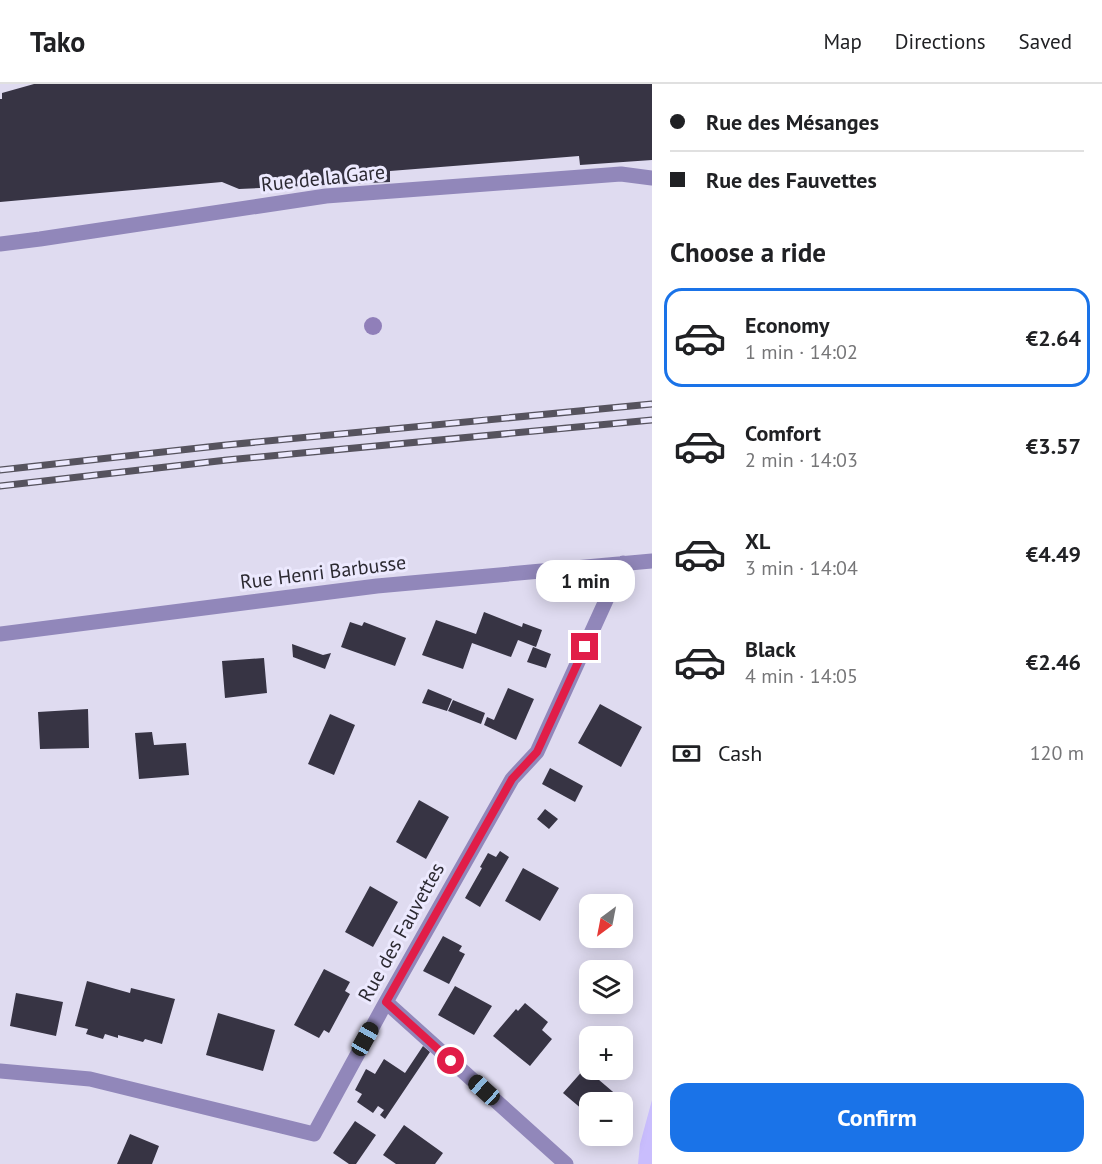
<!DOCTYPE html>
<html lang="en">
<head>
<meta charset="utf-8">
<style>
	:root { --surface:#fff; --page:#f6f6f6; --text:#202124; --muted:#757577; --line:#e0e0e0; --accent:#1a73e8 }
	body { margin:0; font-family:"PT Sans",sans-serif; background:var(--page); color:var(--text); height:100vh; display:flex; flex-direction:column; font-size:22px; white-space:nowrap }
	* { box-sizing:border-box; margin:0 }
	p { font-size:20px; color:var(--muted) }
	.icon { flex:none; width:33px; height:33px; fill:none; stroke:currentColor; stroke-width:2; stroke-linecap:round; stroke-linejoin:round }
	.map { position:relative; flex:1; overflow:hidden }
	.drawer { display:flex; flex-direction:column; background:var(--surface); width:450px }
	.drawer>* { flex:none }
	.hud { display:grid; align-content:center; height:132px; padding:0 18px; background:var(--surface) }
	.needle { width:39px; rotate:212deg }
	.fabs { position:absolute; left:579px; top:810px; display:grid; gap:12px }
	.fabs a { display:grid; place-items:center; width:54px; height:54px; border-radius:12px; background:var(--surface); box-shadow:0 3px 15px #0003; font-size:30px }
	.end { position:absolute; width:27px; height:27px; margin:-14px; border:8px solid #e11d48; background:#fff; box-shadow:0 0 0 3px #fff }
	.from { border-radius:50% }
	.bubble { position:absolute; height:42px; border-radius:18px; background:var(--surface); box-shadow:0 3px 15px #0003; font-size:20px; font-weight:800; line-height:42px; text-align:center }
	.car { position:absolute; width:18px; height:36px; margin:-18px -9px; border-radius:8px; box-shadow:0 0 4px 2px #0007; background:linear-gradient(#222 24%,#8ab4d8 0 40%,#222 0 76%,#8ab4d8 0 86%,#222 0) }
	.hud b { display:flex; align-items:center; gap:21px; height:57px; font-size:22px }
	.hud b+b { border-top:2px solid var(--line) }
	.hud i { width:15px; height:15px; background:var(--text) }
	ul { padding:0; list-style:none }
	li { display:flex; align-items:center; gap:18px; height:99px; margin:0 12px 9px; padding:0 6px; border:3px solid transparent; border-radius:18px }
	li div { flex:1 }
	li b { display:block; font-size:22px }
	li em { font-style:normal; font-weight:800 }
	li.on { border-color:var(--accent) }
	li>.icon { width:54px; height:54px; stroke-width:1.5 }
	h2 { padding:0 18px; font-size:27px; line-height:72px }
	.pay { display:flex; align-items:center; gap:15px; height:66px; padding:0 18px; font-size:22px }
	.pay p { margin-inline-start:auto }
	.action { display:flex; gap:12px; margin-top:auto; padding:12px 18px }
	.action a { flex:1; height:69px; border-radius:18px; background:var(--accent); color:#fff; font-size:24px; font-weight:800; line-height:69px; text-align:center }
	header { display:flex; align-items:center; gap:36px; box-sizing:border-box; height:84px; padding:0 30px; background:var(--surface); border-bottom:2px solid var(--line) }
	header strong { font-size:28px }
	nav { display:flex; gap:33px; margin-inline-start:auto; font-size:21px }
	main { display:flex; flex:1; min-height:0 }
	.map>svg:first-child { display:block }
	.green { fill:#c9bdfd }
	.building { fill:#373444 }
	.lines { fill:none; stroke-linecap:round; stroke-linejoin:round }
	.minor { stroke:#9187ba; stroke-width:15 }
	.rail-casing { stroke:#56535e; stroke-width:7 }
	.rail { stroke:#ece9fe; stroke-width:4.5; stroke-dasharray:14; stroke-linecap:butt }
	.tree { fill:#907fb9 }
	.route { stroke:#e11d48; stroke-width:8 }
	.labels { text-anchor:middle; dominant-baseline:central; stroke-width:6; stroke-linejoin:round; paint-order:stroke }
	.street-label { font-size:20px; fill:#2c2a32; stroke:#ece9fe }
</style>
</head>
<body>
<header>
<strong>Tako</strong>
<nav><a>Map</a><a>Directions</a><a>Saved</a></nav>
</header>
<main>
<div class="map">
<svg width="652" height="1080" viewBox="0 0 652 1080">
	<rect width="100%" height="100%" fill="#dfdbf0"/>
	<!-- green -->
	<path class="green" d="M652 1016V1080H638L640 1060Z"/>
	<!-- building -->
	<path class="building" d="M34 0H652V76L580 81 579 72 390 87V98L239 105 222 98 0 118V15H2V9Z
		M484 528 522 543 523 539 542 546 536 563 518 556 511 573 472 559 463 585 422 571 436 536 476 550Z
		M350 538 362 542 364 538 406 554 395 582 341 563Z
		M292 560 323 571 331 569 325 585 293 573Z
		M533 563 551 570 546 584 527 578Z
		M264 574 267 609 225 614 222 577Z
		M508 604 534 615 516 656 484 641 487 633 494 636Z
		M428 605 452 615 447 627 422 619Z
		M453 616 485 629 481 640 448 627Z
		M600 620 642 643 621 683 578 659Z
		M88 625 89 664 40 665 38 628Z
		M330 630 355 641 334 691 308 680Z
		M152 648 154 661 186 659 189 691 139 695 135 649Z
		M550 684 583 702 575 718 542 700Z
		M419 716 449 733 426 775 396 758Z
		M545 725 558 735 549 745 537 735Z
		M500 767 509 773 480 823 465 814 482 784 480 783 488 769 496 773Z
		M523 784 559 804 540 837 505 817Z
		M370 802 398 818 373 863 345 848Z
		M443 852 462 862 459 867 465 870 449 900 423 887Z
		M324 885 350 898 345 907 350 910 329 949 324 946 319 954 294 941Z
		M87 897 130 909 131 904 175 915 162 960 145 955 143 958 118 951V954L105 950 103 955 86 950 88 945 75 942Z
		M455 902 492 922 474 951 438 931Z
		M16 909 63 918 56 952 10 942Z
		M525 919 548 938 542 946 552 955 530 982 493 952 516 925 518 927Z
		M218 929 275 946 263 987 206 971Z
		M423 962 430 968 385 1035 380 1031 384 1026 378 1022 373 1029 357 1018 362 1010 355 1006 366 985 375 990 384 975 405 989Z
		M585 984 619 1013 614 1018H590V1032L563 1009Z
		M355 1037 376 1051 356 1080H349L333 1069Z
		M404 1041 443 1069 435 1080H396L383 1071Z
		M130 1050 159 1062 152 1080H117Z"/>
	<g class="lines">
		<!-- minor -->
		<path class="minor" d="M0 160 40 155 326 112 621 90 652 94
			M0 550 377 502 652 477
			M386 918 566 1080
			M0 987 90 995 314 1050 386 918 512 695 537 668 623 479"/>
		<defs>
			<path id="rail" d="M0 386 226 361 652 320
				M0 402 227 376 652 336"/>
		</defs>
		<!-- rail casing -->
		<use href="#rail" class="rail-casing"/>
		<!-- rail -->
		<use href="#rail" class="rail"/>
	</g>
	<!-- trees -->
	<circle class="tree" cx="373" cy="242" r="9"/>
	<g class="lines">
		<!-- route -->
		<path class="route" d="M451 977 386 918 512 695 537 668 585 563"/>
	</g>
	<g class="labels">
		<!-- street labels -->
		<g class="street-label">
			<text transform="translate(323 94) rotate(-6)">Rue de la Gare</text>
			<text transform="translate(323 488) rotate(-7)">Rue Henri Barbusse</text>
			<text transform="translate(401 848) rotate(-61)">Rue des Fauvettes</text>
		</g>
	</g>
</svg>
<div class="fabs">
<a><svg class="needle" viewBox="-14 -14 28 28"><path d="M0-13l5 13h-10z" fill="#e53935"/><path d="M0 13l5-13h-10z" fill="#757577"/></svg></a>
<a><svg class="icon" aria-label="layers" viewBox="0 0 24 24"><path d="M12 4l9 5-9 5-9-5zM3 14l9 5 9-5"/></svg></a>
<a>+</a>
<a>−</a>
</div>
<i class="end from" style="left:451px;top:977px"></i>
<i class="end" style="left:585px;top:563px"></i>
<div class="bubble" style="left:536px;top:476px;width:99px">1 min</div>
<i class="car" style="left:365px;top:955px;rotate:29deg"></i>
<i class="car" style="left:484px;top:1006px;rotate:312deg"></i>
</div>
<section class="drawer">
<div class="hud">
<b><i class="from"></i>Rue des Mésanges</b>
<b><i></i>Rue des Fauvettes</b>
</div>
<h2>Choose a ride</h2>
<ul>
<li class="on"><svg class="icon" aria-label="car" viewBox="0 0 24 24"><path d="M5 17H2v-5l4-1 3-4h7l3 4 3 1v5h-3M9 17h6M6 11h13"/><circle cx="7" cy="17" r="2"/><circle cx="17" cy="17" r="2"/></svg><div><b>Economy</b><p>1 min · 14:02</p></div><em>€2.64</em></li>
<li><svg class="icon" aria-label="car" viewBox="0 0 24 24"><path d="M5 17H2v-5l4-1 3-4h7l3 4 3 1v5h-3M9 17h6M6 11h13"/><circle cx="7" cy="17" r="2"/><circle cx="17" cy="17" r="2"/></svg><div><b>Comfort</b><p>2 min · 14:03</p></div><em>€3.57</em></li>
<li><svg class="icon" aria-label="car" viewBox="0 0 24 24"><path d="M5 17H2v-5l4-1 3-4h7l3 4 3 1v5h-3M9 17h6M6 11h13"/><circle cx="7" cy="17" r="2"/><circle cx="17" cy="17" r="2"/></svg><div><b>XL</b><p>3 min · 14:04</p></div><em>€4.49</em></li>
<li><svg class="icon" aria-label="car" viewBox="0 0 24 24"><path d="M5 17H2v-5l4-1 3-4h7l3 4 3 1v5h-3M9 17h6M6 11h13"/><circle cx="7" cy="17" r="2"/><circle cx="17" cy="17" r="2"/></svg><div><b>Black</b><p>4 min · 14:05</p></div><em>€2.46</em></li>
</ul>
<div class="pay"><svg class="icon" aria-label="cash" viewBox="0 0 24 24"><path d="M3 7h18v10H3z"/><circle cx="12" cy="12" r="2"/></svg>Cash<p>120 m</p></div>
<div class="action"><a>Confirm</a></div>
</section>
</main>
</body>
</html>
